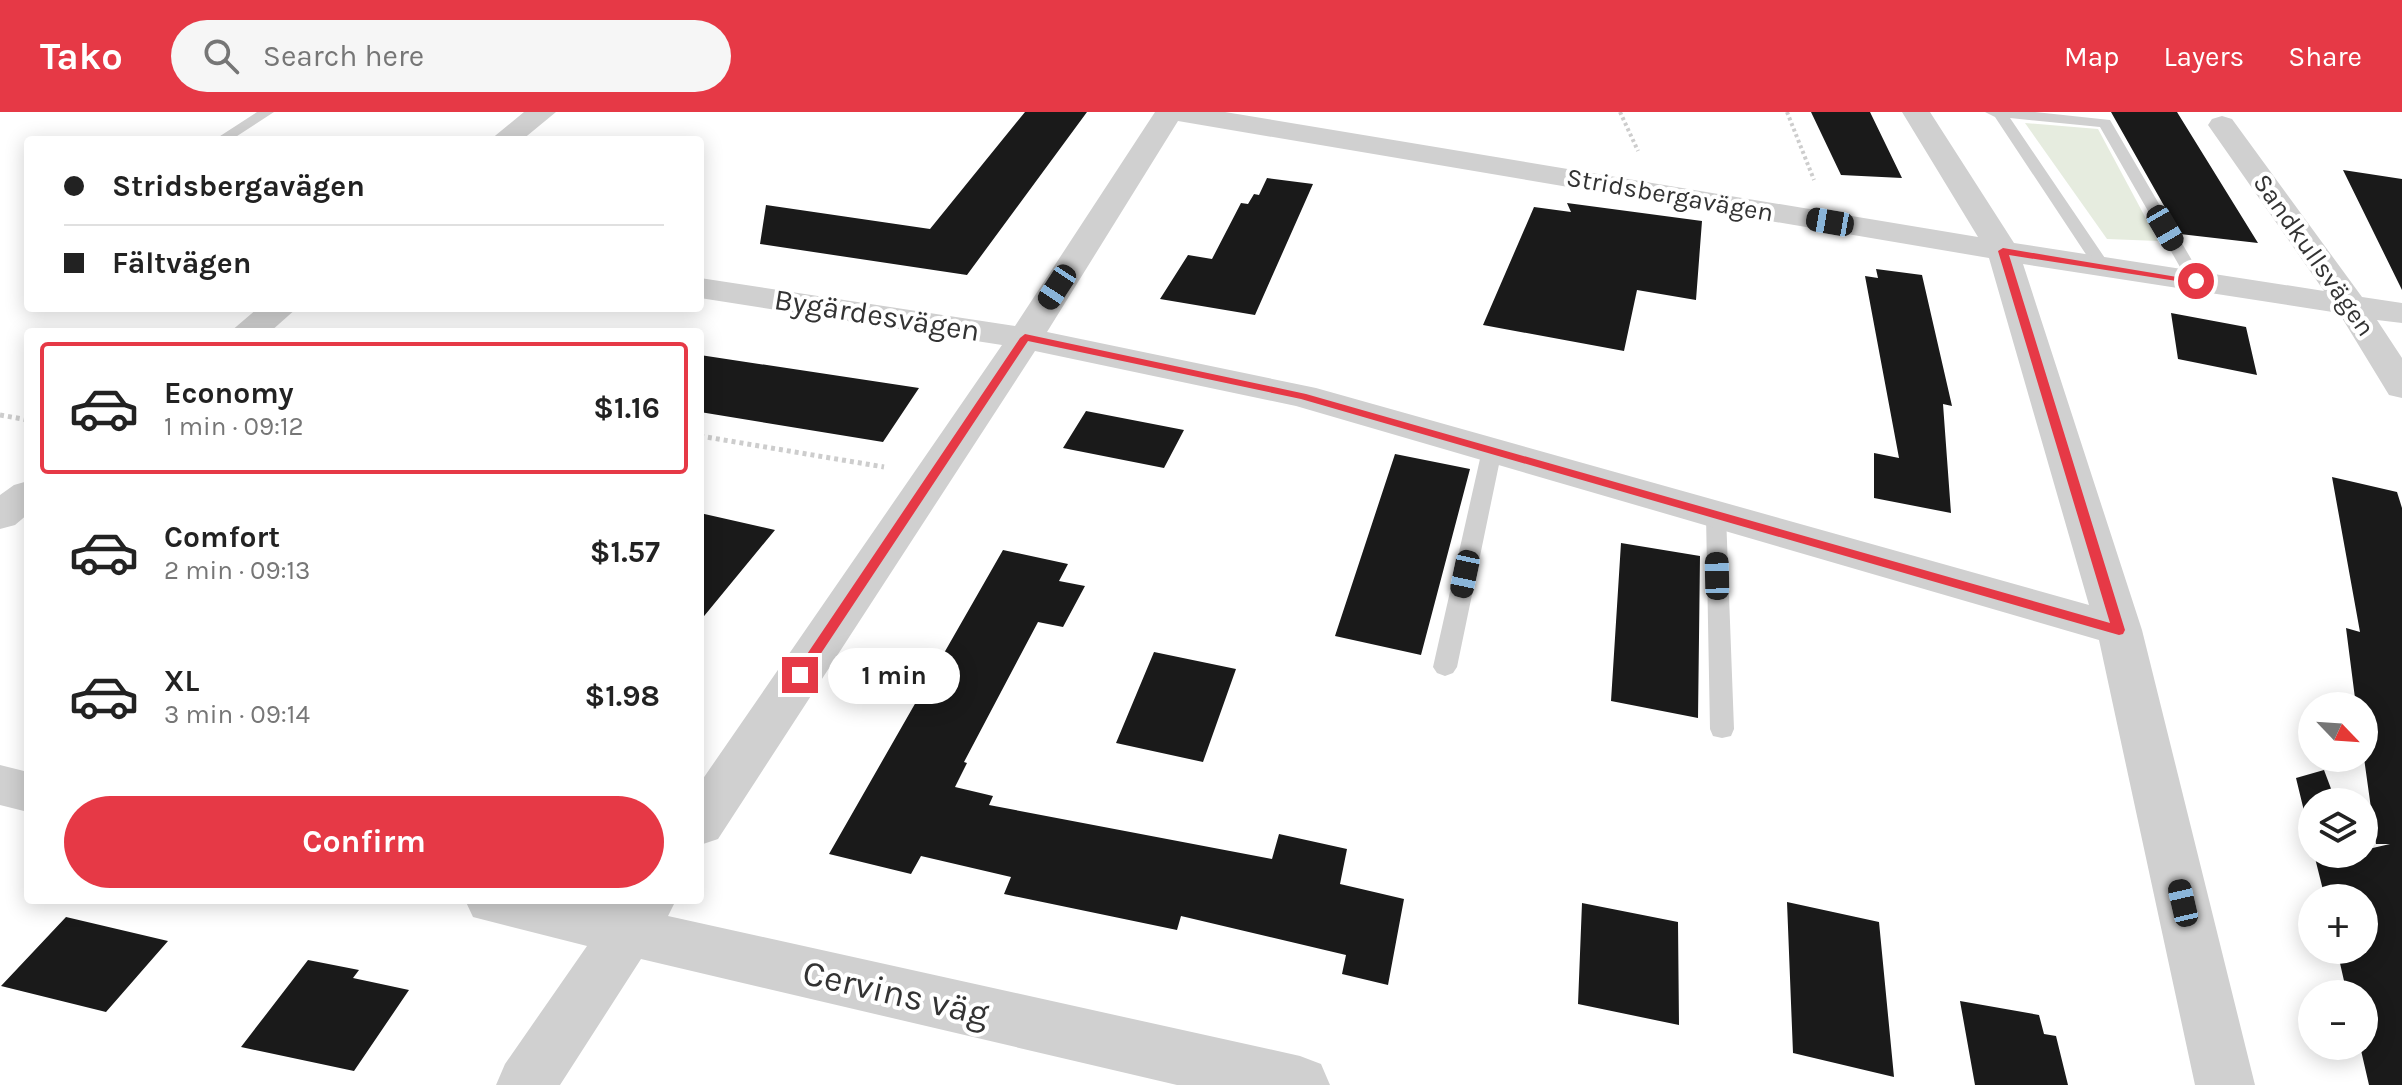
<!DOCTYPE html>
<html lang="en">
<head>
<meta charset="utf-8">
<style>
	:root { --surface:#fff; --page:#f6f6f6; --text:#222; --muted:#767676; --line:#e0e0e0; --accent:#e63946 }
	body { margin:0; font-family:Karla,sans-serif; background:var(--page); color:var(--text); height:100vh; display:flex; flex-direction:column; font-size:30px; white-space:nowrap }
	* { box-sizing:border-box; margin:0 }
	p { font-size:26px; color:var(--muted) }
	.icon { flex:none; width:44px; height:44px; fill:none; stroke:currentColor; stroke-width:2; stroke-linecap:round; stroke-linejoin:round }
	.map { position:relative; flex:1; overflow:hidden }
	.side { position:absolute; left:24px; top:216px; width:680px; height:576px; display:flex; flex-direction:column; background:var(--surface); border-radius:8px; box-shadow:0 4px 20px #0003 }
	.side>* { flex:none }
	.guide { position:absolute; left:24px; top:24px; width:680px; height:176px; border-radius:8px; box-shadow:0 4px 20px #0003; display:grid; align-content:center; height:176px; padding:0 40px; background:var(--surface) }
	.needle { width:52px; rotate:115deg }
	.buttons { position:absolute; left:2298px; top:580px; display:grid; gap:16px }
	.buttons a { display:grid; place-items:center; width:80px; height:80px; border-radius:50%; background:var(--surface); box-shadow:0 4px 20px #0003; font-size:40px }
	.end { position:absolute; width:36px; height:36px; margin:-18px; border:10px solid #e63946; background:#fff; box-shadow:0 0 0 4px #fff }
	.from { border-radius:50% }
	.bubble { position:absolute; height:56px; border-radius:28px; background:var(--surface); box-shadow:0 4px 20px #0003; font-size:26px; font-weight:700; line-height:56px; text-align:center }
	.car { position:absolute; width:24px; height:48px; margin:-24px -12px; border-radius:10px; box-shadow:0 0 6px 2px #0007; background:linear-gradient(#222 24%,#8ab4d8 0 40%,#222 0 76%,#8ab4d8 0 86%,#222 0) }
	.guide b { display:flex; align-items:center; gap:28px; height:76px; font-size:30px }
	.guide b+b { border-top:2px solid var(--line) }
	.guide i { width:20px; height:20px; background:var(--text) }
	ul { padding:14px 0 0; list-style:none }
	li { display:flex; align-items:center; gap:24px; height:132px; margin:0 16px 12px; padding:0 24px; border:4px solid transparent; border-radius:8px }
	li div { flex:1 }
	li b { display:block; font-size:30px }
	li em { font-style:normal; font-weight:700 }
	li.current { border-color:var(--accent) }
	li>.icon { width:72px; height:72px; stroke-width:1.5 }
	.primary-button { display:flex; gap:16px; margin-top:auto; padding:16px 40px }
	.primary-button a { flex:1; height:92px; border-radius:48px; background:var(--accent); color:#fff; font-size:32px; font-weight:700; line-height:92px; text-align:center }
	header { display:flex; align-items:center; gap:48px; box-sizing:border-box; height:112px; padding:0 40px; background:var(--accent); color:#fff }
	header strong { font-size:38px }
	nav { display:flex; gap:44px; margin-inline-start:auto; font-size:28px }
	.search { width:560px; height:72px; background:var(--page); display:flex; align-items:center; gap:20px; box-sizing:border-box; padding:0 28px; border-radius:44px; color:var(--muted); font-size:30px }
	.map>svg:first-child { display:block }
	.green { fill:#e6ecdf }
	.building { fill:#1a1a1a }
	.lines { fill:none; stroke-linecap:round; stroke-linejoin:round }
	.path-far1 { stroke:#cdcdcd; stroke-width:4; stroke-dasharray:3 3; stroke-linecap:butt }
	.path { stroke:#cdcdcd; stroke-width:5; stroke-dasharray:4 4; stroke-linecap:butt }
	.lane { fill:#d0d0d0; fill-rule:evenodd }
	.street { fill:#d0d0d0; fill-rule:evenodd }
	.route { fill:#e63946 }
	.labels { text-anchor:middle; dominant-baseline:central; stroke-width:8; stroke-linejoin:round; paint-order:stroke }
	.far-street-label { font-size:26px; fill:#333; stroke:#fff }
	.street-label { font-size:30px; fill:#333; stroke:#fff }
	.near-street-label { font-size:36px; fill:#333; stroke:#fff }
</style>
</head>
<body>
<header>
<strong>Tako</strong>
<div class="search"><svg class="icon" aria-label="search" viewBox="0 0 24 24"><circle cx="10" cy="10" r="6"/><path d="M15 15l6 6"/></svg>Search here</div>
<nav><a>Map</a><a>Layers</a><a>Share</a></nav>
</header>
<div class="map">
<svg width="2402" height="973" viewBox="0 0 2402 973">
	<rect width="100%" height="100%" fill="#fff"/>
	<!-- green -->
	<path class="green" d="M2025 11 2098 17 2158 129 2107 127Z"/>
	<!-- building -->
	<path class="building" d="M1025 0H1087L967 163 760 132 766 93 930 117Z
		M1811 0H1870L1902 66 1841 63Z
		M2111 0H2177L2258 131 2180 122Z
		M2343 58 2402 67V178Z
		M1267 66 1313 72 1255 203 1160 187 1188 143 1212 147 1241 91 1248 92 1254 82 1259 83Z
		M1567 91 1702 109 1696 188 1637 178 1624 239 1483 213 1534 95 1571 100Z
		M1876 157 1922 163 1952 294 1943 292 1951 401 1874 386V341L1899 346 1865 164 1878 166Z
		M2171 201 2246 215 2257 263 2178 247Z
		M700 243 919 276 883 330 700 300Z
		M1086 299 1184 318 1164 356 1063 336Z
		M1395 342 1470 357 1421 543 1335 524Z
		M2332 365 2397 380 2402 396V973H2369L2360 934H2364V882H2347L2337 838H2364V786H2325L2314 742H2364V738L2390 732H2376L2364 646V594H2356L2346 516 2360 520Z
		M700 401 775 418 700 509Z
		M1621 431 1700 444 1698 606 1611 589Z
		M1003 438 1068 452 1059 469 1085 474 1063 515 1038 510 964 650 967 651 955 675 993 684 989 693 1272 747 1279 722 1347 737 1340 772 1404 787 1388 873 1342 862 1346 843 1181 804 1177 818 1004 782 1011 765 921 744 911 762 829 742Z
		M1154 540 1236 557 1203 650 1116 631Z
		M2324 658 2336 690H2312V732L2296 666Z
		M1787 790 1879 810 1894 965 1793 941Z
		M1582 791 1678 810 1679 913 1578 892Z
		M66 805 168 829 106 900 1 874Z
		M308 848 359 858 353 866 409 878 354 959 241 935Z
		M1960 889 2039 903 2044 922 2056 924 2068 973H1975Z"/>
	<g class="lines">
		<!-- path-far1 -->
		<path class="path-far1" d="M1620 0 1638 39
			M1787 0 1814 68"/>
		<!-- path -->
		<path class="path" d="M0 303 28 308
			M700 324 884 355"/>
		<!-- lane -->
		<path class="lane" d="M257 0H274L231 28H214Z
			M1985 0H2035L2110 8 2204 169 2202 173 2196 174 2188 169 2100 15 2010 6 2111 155 2103 160 2097 159 1995 5Z
			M1492 332 1502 338 1457 555 1453 561 1445 564 1437 561 1433 555 1482 338Z
			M1716 396 1726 403 1734 617 1731 624 1722 626 1713 624 1710 617 1706 403Z"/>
		<!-- street -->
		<path class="street" d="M524 0H556L522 28H490Z
			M1155 0H1225L1978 125 1902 0H1930L2014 131 2324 179 2208 13 2212 7 2222 4 2232 7 2362 185 2402 191V211L2377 208 2402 246V286L2389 283 2339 201 2023 152 2142 518 2255 973H2195L2099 528 1296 294 1035 239 718 727 700 733V671L1002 233 700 186V166L1015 214ZM1178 9 1989 146 2089 493 1316 276 1047 220Z
			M258 196H297L270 220H230Z
			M28 369V402L15 413 0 417V383L14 373Z
			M0 653 28 660V700L0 693Z
			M465 788H597L616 792 618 788H676L668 804 1300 944 1321 952 1330 973H1177L641 847 560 973H496L505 952 587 834 473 805Z"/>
	</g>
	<!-- route -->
	<path class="route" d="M2003 136 2201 169 2196 172 2009 143 2125 518 2123 522 2119 523 1301 287 1028 229 804 567 800 568 793 563 1020 226 1025 222 1306 282 2110 511 1998 139Z"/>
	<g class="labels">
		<!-- far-street labels -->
		<g class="far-street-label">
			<text transform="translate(1670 83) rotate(10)">Stridsbergavägen</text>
			<text transform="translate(2314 143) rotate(55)">Sandkullsvägen</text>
		</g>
		<!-- street labels -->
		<g class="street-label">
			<text transform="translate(877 203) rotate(9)">Bygärdesvägen</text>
		</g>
		<!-- near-street labels -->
		<g class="near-street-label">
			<text transform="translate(896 881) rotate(13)">Cervins väg</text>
		</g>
	</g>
</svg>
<div class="buttons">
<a><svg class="needle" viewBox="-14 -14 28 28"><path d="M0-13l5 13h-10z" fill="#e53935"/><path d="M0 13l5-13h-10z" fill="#767676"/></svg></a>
<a><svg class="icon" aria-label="layers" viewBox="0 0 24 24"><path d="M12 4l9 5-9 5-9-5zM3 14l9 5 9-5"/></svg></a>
<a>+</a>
<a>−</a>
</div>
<i class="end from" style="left:2196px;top:169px"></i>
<i class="end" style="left:800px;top:563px"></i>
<div class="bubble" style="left:828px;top:536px;width:132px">1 min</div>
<i class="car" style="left:1830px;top:110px;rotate:280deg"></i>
<i class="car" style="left:2165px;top:116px;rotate:150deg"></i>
<i class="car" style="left:1057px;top:175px;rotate:213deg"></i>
<i class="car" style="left:1465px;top:462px;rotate:192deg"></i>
<i class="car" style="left:1717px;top:464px;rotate:359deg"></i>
<i class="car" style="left:2183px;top:791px;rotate:347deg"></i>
<div class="guide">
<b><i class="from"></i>Stridsbergavägen</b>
<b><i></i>Fältvägen</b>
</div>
<section class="side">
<ul>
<li class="current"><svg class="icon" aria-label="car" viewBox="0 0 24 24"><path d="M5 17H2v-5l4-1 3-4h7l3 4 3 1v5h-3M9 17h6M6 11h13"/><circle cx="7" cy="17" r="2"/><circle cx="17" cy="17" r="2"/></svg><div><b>Economy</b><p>1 min · 09:12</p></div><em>$1.16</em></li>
<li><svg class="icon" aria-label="car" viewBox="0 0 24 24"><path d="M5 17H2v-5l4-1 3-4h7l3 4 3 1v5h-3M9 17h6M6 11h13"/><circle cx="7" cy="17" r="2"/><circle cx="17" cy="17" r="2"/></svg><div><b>Comfort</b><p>2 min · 09:13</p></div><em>$1.57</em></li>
<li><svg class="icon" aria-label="car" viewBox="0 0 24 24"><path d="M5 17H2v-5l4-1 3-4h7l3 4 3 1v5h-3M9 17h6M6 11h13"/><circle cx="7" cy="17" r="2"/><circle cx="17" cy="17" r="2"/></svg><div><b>XL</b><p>3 min · 09:14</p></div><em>$1.98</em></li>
</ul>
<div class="primary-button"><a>Confirm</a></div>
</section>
</div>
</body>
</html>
